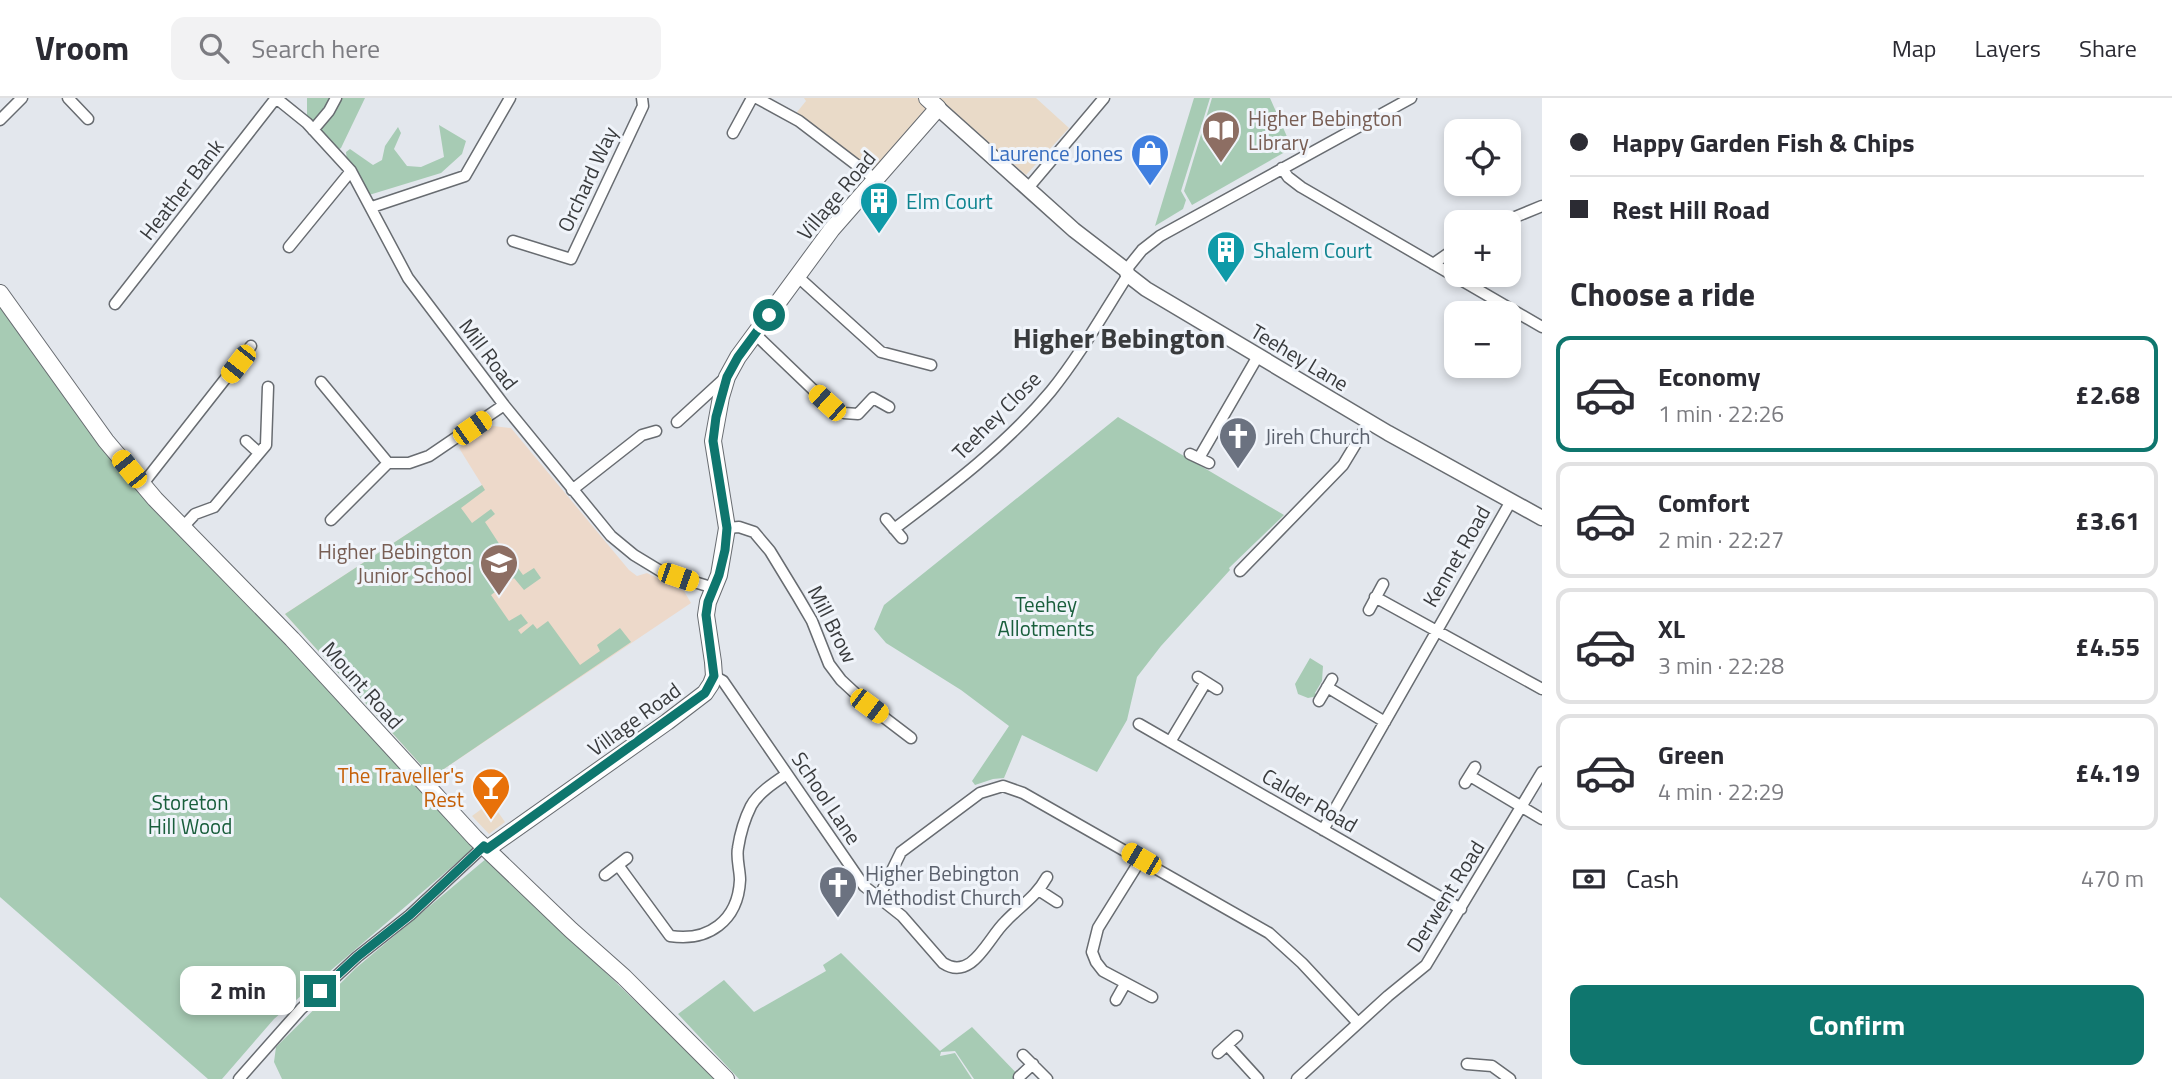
<!DOCTYPE html>
<html lang="en">
<head>
<meta charset="utf-8">
<style>
	:root { --surface:#fff; --page:#f2f2f3; --text:#2b2b33; --muted:#7c7c81; --line:#e1e1e2; --accent:#0f766e }
	body { margin:0; font-family:"Titillium Web",sans-serif; background:var(--page); color:var(--text); height:100vh; display:flex; flex-direction:column; font-size:26px; white-space:nowrap }
	* { box-sizing:border-box; margin:0 }
	p { font-size:23px; color:var(--muted) }
	.icon { flex:none; width:38px; height:38px; fill:none; stroke:currentColor; stroke-width:2; stroke-linecap:round; stroke-linejoin:round }
	.map { position:relative; flex:1; overflow:hidden }
	.side { display:flex; flex-direction:column; background:var(--surface); width:630px }
	.side>* { flex:none }
	.top-card { display:grid; align-content:center; height:154px; padding:0 28px; background:var(--surface) }
	.fabs { position:absolute; left:1444px; top:21px; display:grid; gap:14px }
	.fabs a { display:grid; place-items:center; width:77px; height:77px; border-radius:14px; background:var(--surface); box-shadow:0 4px 10px #0003; font-size:35px }
	.end { position:absolute; width:32px; height:32px; margin:-16px; border:9px solid #0f766e; background:#fff; box-shadow:0 0 0 4px #fff }
	.from { border-radius:50% }
	.bubble { position:absolute; height:49px; border-radius:14px; background:var(--surface); box-shadow:0 4px 10px #0003; font-size:23px; font-weight:700; line-height:49px; text-align:center }
	.car { position:absolute; width:21px; height:42px; margin:-21px -10px; border-radius:9px; box-shadow:0 0 5px 2px #0007; background:linear-gradient(#f5c518 24%,#345 0 40%,#f5c518 0 76%,#345 0 86%,#f5c518 0) }
	.top-card b { display:flex; align-items:center; gap:24px; height:66px; font-size:26px }
	.top-card b+b { border-top:2px solid var(--line) }
	.top-card i { width:18px; height:18px; background:var(--text) }
	ul { padding:0; list-style:none }
	li { display:flex; align-items:center; gap:21px; height:116px; margin:0 14px 10px; padding:0 14px; border:4px solid var(--line); border-radius:14px }
	li div { flex:1 }
	li b { display:block; font-size:26px }
	li em { font-style:normal; font-weight:700 }
	li.current { border-color:var(--accent) }
	li>.icon { width:63px; height:63px; stroke-width:1.5 }
	h2 { padding:0 28px; font-size:32px; line-height:84px }
	.pay { display:flex; align-items:center; gap:18px; height:77px; padding:0 28px; font-size:26px }
	.pay p { margin-inline-start:auto }
	.button { display:flex; gap:14px; margin-top:auto; padding:14px 28px }
	.button a { flex:1; height:80px; border-radius:14px; background:var(--accent); color:#fff; font-size:28px; font-weight:700; line-height:80px; text-align:center }
	header { display:flex; align-items:center; gap:42px; box-sizing:border-box; height:98px; padding:0 35px; background:var(--surface); border-bottom:2px solid var(--line) }
	header strong { font-size:33px }
	nav { display:flex; gap:38px; margin-inline-start:auto; font-size:24px }
	.search { width:490px; height:63px; background:var(--page); display:flex; align-items:center; gap:18px; box-sizing:border-box; padding:0 24px; border-radius:14px; color:var(--muted); font-size:26px }
	main { display:flex; flex:1; min-height:0 }
	.map>svg:first-child { display:block }
	.commercial { fill:#e9dac8 }
	.education { fill:#edd9ca }
	.green { fill:#a7cbb4 }
	.lines { fill:none; stroke-linecap:round; stroke-linejoin:round }
	.minor-casing { stroke:#686c71; stroke-width:13 }
	.tertiary-casing { stroke:#686c71; stroke-width:17 }
	.secondary-casing { stroke:#686c71; stroke-width:18 }
	.minor { stroke:#fff; stroke-width:10 }
	.tertiary { stroke:#fff; stroke-width:14 }
	.secondary { stroke:#fff; stroke-width:16 }
	.route { stroke:#0f766e; stroke-width:9 }
	.labels { text-anchor:middle; dominant-baseline:central; stroke-width:6; stroke-linejoin:round; paint-order:stroke }
	.education-label { font-size:21px; fill:#785e54; stroke:#f0f4fa; text-anchor:start }
	.shop-label { font-size:21px; fill:#366cbe; stroke:#f0f4fa; text-anchor:end }
	.street-label { font-size:21px; fill:#393b3d; stroke:#f0f4fa }
	.culture-label { font-size:21px; fill:#0d838f; stroke:#f0f4fa; text-anchor:start }
	.worship-label { font-size:21px; fill:#5b616d; stroke:#f0f4fa; text-anchor:start }
	.park-label { font-size:21px; fill:#195e3c; stroke:#f0f4fa }
	.food-label { font-size:21px; fill:#c56008; stroke:#f0f4fa; text-anchor:end }
	.district-label { font-size:28px; font-weight:bold; fill:#393b3d; stroke:#f0f4fa }
</style>
</head>
<body>
<header>
<strong>Vroom</strong>
<div class="search"><svg class="icon" aria-label="search" viewBox="0 0 24 24"><circle cx="10" cy="10" r="6"/><path d="M15 15l6 6"/></svg>Search here</div>
<nav><a>Map</a><a>Layers</a><a>Share</a></nav>
</header>
<main>
<div class="map">
<svg width="1542" height="981" viewBox="0 0 1542 981">
	<rect width="100%" height="100%" fill="#e3e7ed"/>
	<!-- commercial -->
	<path class="commercial" d="M804 0H1036L1069 30 1026 77 943 4 875 80 793 19 806 3Z
		M491 704 505 724 489 736 472 718Z"/>
	<!-- education -->
	<path class="education" d="M493 328 511 330 629 472 637 478 647 475 684 493 691 505 432 679 285 516 482 387 459 350Z"/>
	<!-- green -->
	<path class="green" d="M307 0H332L339 3 342 0H365L341 50 336 53 307 23Z
		M1194 0H1210L1181 93 1186 102 1183 111 1155 128Z
		M1212 0H1270L1292 50 1192 107 1184 93Z
		M439 27 466 43 462 56 441 75 369 97 357 72 347 63 346 54 350 51 373 67 382 62 385 48 398 29 401 35 394 51 407 68 421 69 444 59Z
		M0 204 121 373 211 464 475 749 274 921 222 981H208L0 799Z
		M1118 319 1284 417 1229 470 1230 472 1161 548 1137 579 1127 622 1097 674 1022 637 1004 680 993 681 975 687 972 683 1009 628 961 592 886 545 874 531 884 507Z
		M482 387 485 392 461 410 472 425 491 411 495 416 485 424 513 467 515 466 523 477 534 470 541 480 524 492 514 480 491 497 509 523 521 516 528 525 518 532 521 536 533 526 537 531 548 523 580 567 600 553 597 547 620 530 631 544 432 679 285 516Z
		M1310 560 1323 568 1322 583 1315 595 1318 598 1308 600 1298 596 1295 586Z
		M487 760 716 981H282L274 964 276 949 356 870Z
		M841 855 940 953 972 929 1022 981H974L955 953 941 954 940 958 955 955 972 981H739L678 916 724 882 754 914 826 873 823 867Z"/>
	<g class="lines">
		<defs>
			<path id="minor" d="M68 0 88 21
				M276 0 307 25 351 73 408 180 504 307 611 438 634 457 662 474 714 490
				M757 0 799 23 875 81
				M0 22 22 0
				M313 32 329 13 336 0
				M733 35 752 0
				M1282 70 1288 79 1301 89 1542 229
				M1028 90 1104 0
				M372 109 465 78 510 0
				M1503 124 1542 108
				M513 143 571 161 643 8 642 0
				M289 149 351 73
				M1433 166 1456 150
				M1126 172 1142 152 1160 138 1411 0
				M797 178 881 254 931 267
				M115 206 276 0
				M755 236 827 305 844 315 858 316 873 300 889 309
				M321 284 388 365H409L429 358 504 307
				M677 324 725 280
				M246 343 259 355
				M1190 356 1209 365
				M1199 360 1258 258
				M142 387 251 248
				M572 392 642 337 656 333
				M886 421 902 440
				M331 422 388 365
				M182 430 195 416 214 409 266 347 268 289
				M727 430 739 429 754 434 770 453 798 499 812 523 829 566 841 582 869 608 911 640
				M894 431C950 389 1006 347 1051 293 1080 257 1103 216 1128 177
				M1240 473 1343 367 1369 324
				M1375 499 1542 591
				M1369 512 1383 486
				M714 578 723 583 864 788 902 818 943 865C972 884 988 840 1005 824 1020 808 1036 799 1047 779
				M1198 579 1217 591
				M1327 589 1385 624
				M1319 603 1332 581
				M1139 626 1461 811
				M1170 644 1206 584
				M1470 678 1542 721
				M1465 685 1475 669
				M1323 732 1511 403
				M1141 761 1098 830 1092 854 1096 864 1103 873 1152 899
				M618 767 670 838C708 844 738 823 740 782 740 772 736 760 738 750 740 737 745 720 751 708 758 695 775 684 787 676
				M605 777 627 760
				M1040 793 1057 804
				M879 799 901 754 980 695 1003 688 1023 695 1269 835 1302 865 1358 925
				M1116 902 1125 886
				M1227 947 1258 981
				M1218 955 1237 938
				M1023 957 1047 981
				M1467 966 1492 968 1510 981
				M1019 979 1033 966
				M239 981 301 911 357 859 410 817 484 748
				M1297 981 1388 898 1426 867 1542 674"/>
			<path id="tertiary" d="M938 10 1074 132 1126 172 1128 177 1146 191 1388 335 1542 420"/>
			<path id="secondary" d="M0 195 106 343 155 401 292 541 475 740 571 832 624 879 726 981
				M487 751 667 624 705 595 711 586 714 578 713 564 706 517 708 504 719 477 727 430 713 343 721 299 727 279 738 259 832 131 938 10 927 0"/>
		</defs>
		<!-- minor casing -->
		<use href="#minor" class="minor-casing"/>
		<!-- tertiary casing -->
		<use href="#tertiary" class="tertiary-casing"/>
		<!-- secondary casing -->
		<use href="#secondary" class="secondary-casing"/>
		<!-- minor -->
		<use href="#minor" class="minor"/>
		<!-- tertiary -->
		<use href="#tertiary" class="tertiary"/>
		<!-- secondary -->
		<use href="#secondary" class="secondary"/>
	</g>
	<g class="lines">
		<!-- route -->
		<path class="route" d="M320 893 357 859 410 817 484 748 487 751 705 595 714 578 706 517 708 504 719 477 725 452 727 430 713 343 716 319 727 279 738 259 769 217"/>
	</g>
	<!-- icons -->
	<defs>
		<symbol id="library-pin" viewBox="-11 -11 22 30"><path d="M0 17L-7.5 6A9.5 9.5 0 1 1 7.5 6Z" fill="#8d6e63" stroke="#f0f4fa"/><path d="M-6-4Q-3-5.5-.7-3.5V5Q-3 3-6 4ZM6-4Q3-5.5 .7-3.5V5Q3 3 6 4Z" fill="#fff"/></symbol>
		<symbol id="shop-pin" viewBox="-11 -11 22 30"><path d="M0 17L-7.5 6A9.5 9.5 0 1 1 7.5 6Z" fill="#3f7fe0" stroke="#f0f4fa"/><path d="M-5-2.5h2.3a2.7 3.5 0 0 1 5.4 0H5L5.5 6h-11ZM-1.5-2.5h3a1.5 2.3 0 0 0-3 0Z" fill="#fff"/></symbol>
		<symbol id="building-pin" viewBox="-11 -11 22 30"><path d="M0 17L-7.5 6A9.5 9.5 0 1 1 7.5 6Z" fill="#0f9aa8" stroke="#f0f4fa"/><path d="M-4-6H4V6H1V3H-1V6H-4ZM-2.5-4.3h1.7v1.8h-1.7ZM.8-4.3h1.7v1.8H.8ZM-2.5-1h1.7V.8h-1.7ZM.8-1h1.7V.8H.8Z" fill="#fff"/></symbol>
		<symbol id="church-pin" viewBox="-11 -11 22 30"><path d="M0 17L-7.5 6A9.5 9.5 0 1 1 7.5 6Z" fill="#6b7280" stroke="#f0f4fa"/><path d="M-1.2-6h2.4v3.5h3.3v2.4h-3.3V6h-2.4V-.1h-3.3v-2.4h3.3Z" fill="#fff"/></symbol>
		<symbol id="school-pin" viewBox="-11 -11 22 30"><path d="M0 17L-7.5 6A9.5 9.5 0 1 1 7.5 6Z" fill="#8d6e63" stroke="#f0f4fa"/><path d="M0-5L7-2L0 1L-7-2ZM-4 1L0 2.5L4 1V4Q0 6-4 4Z" fill="#fff"/></symbol>
		<symbol id="bar-pin" viewBox="-11 -11 22 30"><path d="M0 17L-7.5 6A9.5 9.5 0 1 1 7.5 6Z" fill="#e8710a" stroke="#f0f4fa"/><path d="M-6-5H6L.8 .8V4.5H3.5V6h-7V4.5H-.8V.8Z" fill="#fff"/></symbol>
	</defs>
	<g fill-rule="evenodd">
		<use href="#library-pin" x="1199" y="10" width="44" height="60"/>
		<use href="#shop-pin" x="1128" y="33" width="44" height="60"/>
		<use href="#building-pin" x="857" y="81" width="44" height="60"/>
		<use href="#building-pin" x="1204" y="130" width="44" height="60"/>
		<use href="#church-pin" x="1216" y="316" width="44" height="60"/>
		<use href="#school-pin" x="477" y="443" width="44" height="60"/>
		<use href="#bar-pin" x="469" y="667" width="44" height="60"/>
		<use href="#church-pin" x="816" y="765" width="44" height="60"/>
	</g>
	<g class="labels">
		<!-- education labels -->
		<g class="education-label">
			<text x="1248" y="20">Higher Bebington<tspan x="1248" dy="24">Library</tspan></text>
			<text x="472" y="453" text-anchor="end">Higher Bebington<tspan x="472" dy="24">Junior School</tspan></text>
		</g>
		<!-- shop labels -->
		<g class="shop-label">
			<text x="1123" y="55">Laurence Jones</text>
		</g>
		<!-- street labels -->
		<g class="street-label">
			<text transform="translate(587 81) rotate(-65)">Orchard Way</text>
			<text transform="translate(181 91) rotate(-52)">Heather Bank</text>
			<text transform="translate(836 97) rotate(-50)">Village Road</text>
			<text transform="translate(489 256) rotate(53)">Mill Road</text>
			<text transform="translate(1300 259) rotate(31)">Teehey Lane</text>
			<text transform="translate(996 317) rotate(-45)">Teehey Close</text>
			<text transform="translate(1456 458) rotate(-60)">Kennet Road</text>
			<text transform="translate(833 526) rotate(63)">Mill Brow</text>
			<text transform="translate(363 587) rotate(48)">Mount Road</text>
			<text transform="translate(634 621) rotate(-36)">Village Road</text>
			<text transform="translate(827 700) rotate(56)">School Lane</text>
			<text transform="translate(1310 702) rotate(30)">Calder Road</text>
			<text transform="translate(1445 798) rotate(-58)">Derwent Road</text>
		</g>
		<!-- culture labels -->
		<g class="culture-label">
			<text x="906" y="103">Elm Court</text>
			<text x="1253" y="152">Shalem Court</text>
		</g>
		<!-- worship labels -->
		<g class="worship-label">
			<text x="1265" y="338">Jireh Church</text>
			<text x="865" y="775">Higher Bebington<tspan x="865" dy="24">Methodist Church</tspan></text>
		</g>
		<!-- park labels -->
		<g class="park-label">
			<text x="1046" y="506">Teehey<tspan x="1046" dy="24">Allotments</tspan></text>
			<text x="190" y="704">Storeton<tspan x="190" dy="24">Hill Wood</tspan></text>
		</g>
		<!-- food labels -->
		<g class="food-label">
			<text x="464" y="677">The Traveller's<tspan x="464" dy="24">Rest</tspan></text>
		</g>
		<!-- district labels -->
		<g class="district-label">
			<text x="1119" y="239">Higher Bebington</text>
		</g>
	</g>
</svg>
<div class="fabs">
<a><svg class="icon" aria-label="locate" viewBox="0 0 24 24"><circle cx="12" cy="12" r="6"/><path d="M12 2v4M12 18v4M2 12h4M18 12h4"/></svg></a>
<a>+</a>
<a>−</a>
</div>
<i class="end from" style="left:769px;top:217px"></i>
<i class="end" style="left:320px;top:893px"></i>
<div class="bubble" style="left:180px;top:868px;width:116px">2 min</div>
<i class="car" style="left:238px;top:266px;rotate:218deg"></i>
<i class="car" style="left:827px;top:305px;rotate:312deg"></i>
<i class="car" style="left:472px;top:330px;rotate:55deg"></i>
<i class="car" style="left:129px;top:371px;rotate:321deg"></i>
<i class="car" style="left:678px;top:479px;rotate:109deg"></i>
<i class="car" style="left:869px;top:608px;rotate:127deg"></i>
<i class="car" style="left:1141px;top:761px;rotate:300deg"></i>
</div>
<section class="side">
<div class="top-card">
<b><i class="from"></i>Happy Garden Fish &amp; Chips</b>
<b><i></i>Rest Hill Road</b>
</div>
<h2>Choose a ride</h2>
<ul>
<li class="current"><svg class="icon" aria-label="car" viewBox="0 0 24 24"><path d="M5 17H2v-5l4-1 3-4h7l3 4 3 1v5h-3M9 17h6M6 11h13"/><circle cx="7" cy="17" r="2"/><circle cx="17" cy="17" r="2"/></svg><div><b>Economy</b><p>1 min · 22:26</p></div><em>£2.68</em></li>
<li><svg class="icon" aria-label="car" viewBox="0 0 24 24"><path d="M5 17H2v-5l4-1 3-4h7l3 4 3 1v5h-3M9 17h6M6 11h13"/><circle cx="7" cy="17" r="2"/><circle cx="17" cy="17" r="2"/></svg><div><b>Comfort</b><p>2 min · 22:27</p></div><em>£3.61</em></li>
<li><svg class="icon" aria-label="car" viewBox="0 0 24 24"><path d="M5 17H2v-5l4-1 3-4h7l3 4 3 1v5h-3M9 17h6M6 11h13"/><circle cx="7" cy="17" r="2"/><circle cx="17" cy="17" r="2"/></svg><div><b>XL</b><p>3 min · 22:28</p></div><em>£4.55</em></li>
<li><svg class="icon" aria-label="car" viewBox="0 0 24 24"><path d="M5 17H2v-5l4-1 3-4h7l3 4 3 1v5h-3M9 17h6M6 11h13"/><circle cx="7" cy="17" r="2"/><circle cx="17" cy="17" r="2"/></svg><div><b>Green</b><p>4 min · 22:29</p></div><em>£4.19</em></li>
</ul>
<div class="pay"><svg class="icon" aria-label="cash" viewBox="0 0 24 24"><path d="M3 7h18v10H3z"/><circle cx="12" cy="12" r="2"/></svg>Cash<p>470 m</p></div>
<div class="button"><a>Confirm</a></div>
</section>
</main>
</body>
</html>
